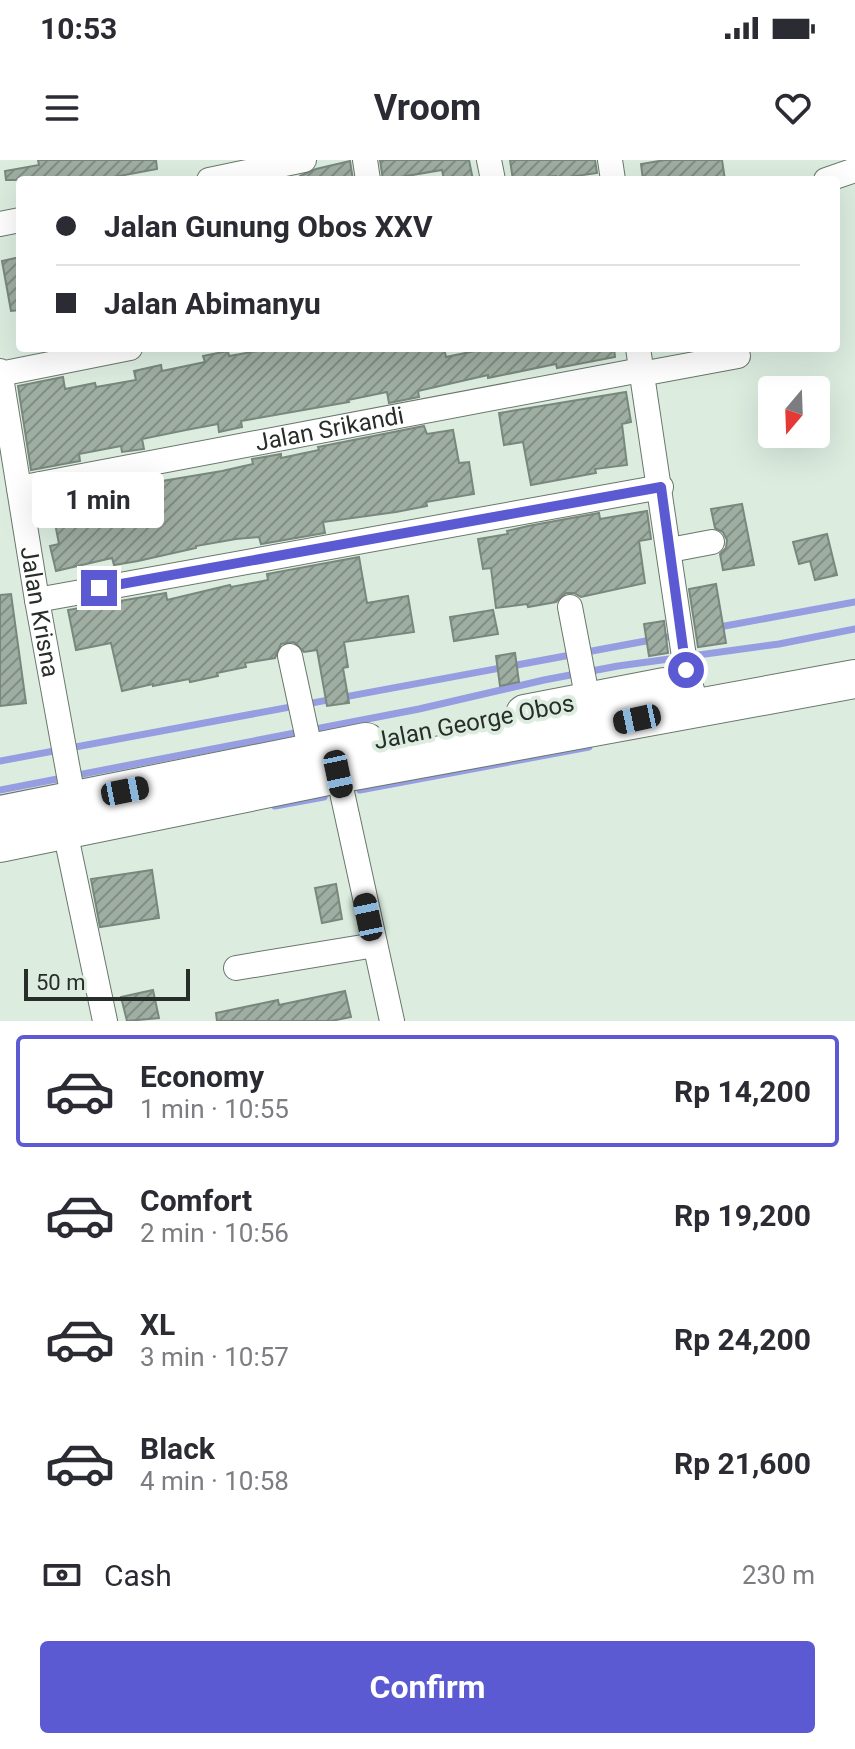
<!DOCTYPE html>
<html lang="en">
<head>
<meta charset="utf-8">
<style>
	:root { --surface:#fff; --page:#f7f7f7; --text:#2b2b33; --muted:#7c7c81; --line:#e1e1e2; --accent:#5c5ad2 }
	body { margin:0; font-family:Roboto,sans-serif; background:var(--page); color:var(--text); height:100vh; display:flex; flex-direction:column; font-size:30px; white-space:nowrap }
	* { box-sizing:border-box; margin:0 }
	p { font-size:26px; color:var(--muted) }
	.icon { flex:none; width:44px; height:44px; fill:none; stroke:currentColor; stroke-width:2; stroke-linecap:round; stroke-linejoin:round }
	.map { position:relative; height:861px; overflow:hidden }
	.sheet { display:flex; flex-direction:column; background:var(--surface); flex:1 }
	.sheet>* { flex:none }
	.hud { position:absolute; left:16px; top:16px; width:824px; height:176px; border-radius:8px; box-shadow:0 8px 32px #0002; display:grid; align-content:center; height:176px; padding:0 40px; background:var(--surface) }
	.needle { width:52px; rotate:199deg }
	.controls { position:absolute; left:758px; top:216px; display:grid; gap:16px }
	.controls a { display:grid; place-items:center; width:72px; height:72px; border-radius:8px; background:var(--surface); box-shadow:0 8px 32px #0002; font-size:40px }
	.scale { position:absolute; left:24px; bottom:20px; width:166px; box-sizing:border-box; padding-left:8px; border:4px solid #272d28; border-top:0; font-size:22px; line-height:28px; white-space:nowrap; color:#272d28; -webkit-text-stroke:6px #dcede0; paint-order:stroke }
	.end { position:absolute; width:36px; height:36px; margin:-18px; border:10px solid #5c5ad2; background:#fff; box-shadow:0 0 0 4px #fff }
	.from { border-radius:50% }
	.bubble { position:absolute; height:56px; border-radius:8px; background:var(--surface); box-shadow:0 8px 32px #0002; font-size:26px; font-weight:700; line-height:56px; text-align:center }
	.car { position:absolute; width:24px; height:48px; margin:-24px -12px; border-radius:10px; box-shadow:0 0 6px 2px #0007; background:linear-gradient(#222 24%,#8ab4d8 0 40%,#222 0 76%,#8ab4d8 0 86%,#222 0) }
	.hud b { display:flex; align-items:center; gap:28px; height:76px; font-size:30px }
	.hud b+b { border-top:2px solid var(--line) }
	.hud i { width:20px; height:20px; background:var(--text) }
	ul { padding:14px 0 0; list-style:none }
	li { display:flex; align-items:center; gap:24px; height:112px; margin:0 16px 12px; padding:0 24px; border:4px solid transparent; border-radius:8px }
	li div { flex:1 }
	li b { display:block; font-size:30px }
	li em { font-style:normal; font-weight:700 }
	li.selected { border-color:var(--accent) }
	li>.icon { width:72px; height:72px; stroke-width:1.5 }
	.pay { display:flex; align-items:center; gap:20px; height:88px; padding:0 40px; font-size:30px }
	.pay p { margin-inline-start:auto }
	.button { display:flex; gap:16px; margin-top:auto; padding:16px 40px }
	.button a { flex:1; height:92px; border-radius:8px; background:var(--accent); color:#fff; font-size:32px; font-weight:700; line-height:92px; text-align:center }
	.status { display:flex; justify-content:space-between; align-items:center; height:56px; padding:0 40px; background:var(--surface); direction:ltr }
	.status svg { height:22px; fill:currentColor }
	header { display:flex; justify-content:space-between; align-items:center; height:104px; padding:0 40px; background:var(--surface); font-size:36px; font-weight:700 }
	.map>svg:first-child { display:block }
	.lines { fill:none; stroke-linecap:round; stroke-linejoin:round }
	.stream { stroke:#969ee1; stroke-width:7 }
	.building { fill:url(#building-hatch); stroke:#79887d; stroke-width:2 }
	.street-casing { stroke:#69776c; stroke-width:26 }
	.primary-casing { stroke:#69776c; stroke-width:40 }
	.street { stroke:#fff; stroke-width:24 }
	.primary { stroke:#fff; stroke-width:38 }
	.route { stroke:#5c5ad2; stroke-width:10 }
	.labels { text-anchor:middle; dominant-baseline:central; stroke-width:8; stroke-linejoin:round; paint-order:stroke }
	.street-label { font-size:24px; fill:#272d28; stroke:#dcede0 }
</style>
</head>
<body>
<div class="status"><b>10:53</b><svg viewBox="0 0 49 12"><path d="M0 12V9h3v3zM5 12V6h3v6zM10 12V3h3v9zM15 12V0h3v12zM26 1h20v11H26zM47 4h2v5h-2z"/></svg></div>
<header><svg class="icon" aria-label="menu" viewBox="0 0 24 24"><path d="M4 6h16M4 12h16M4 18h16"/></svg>Vroom<svg class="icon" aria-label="heart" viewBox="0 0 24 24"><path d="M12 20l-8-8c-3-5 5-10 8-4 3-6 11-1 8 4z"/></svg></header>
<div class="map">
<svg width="855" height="861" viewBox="0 0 855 861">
	<defs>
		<pattern id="building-hatch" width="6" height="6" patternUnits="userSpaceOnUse" patternTransform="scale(2)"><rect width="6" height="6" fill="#9faea2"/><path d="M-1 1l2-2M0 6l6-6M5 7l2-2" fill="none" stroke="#828e84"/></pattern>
	</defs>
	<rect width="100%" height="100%" fill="#dcede0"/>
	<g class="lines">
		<!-- stream -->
		<path class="stream" d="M714 468 855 442
			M0 601 678 475
			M0 630 419 549 544 520 618 506 779 484 855 469
			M360 630 589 587
			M275 646 324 637"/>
	</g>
	<!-- building -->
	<path class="building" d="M38 0H156L157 9 98 20H6L5 11 39 5Z
		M380 0H469L473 20H444L442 10 383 20Z
		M510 0H595L597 13 556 19V16L513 20Z
		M665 0H722L725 20H643L641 4Z
		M350 1 353 20H300V16L316 9Z
		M20 97V150L11 151 2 101Z
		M275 188H444L446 197 489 188H614L615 197 557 208 556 204 488 218V215L418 231 419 237 389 243 387 232 348 240 349 242 241 261 242 267 219 272 218 264 186 270 142 279 144 289 122 292 121 286 79 294 80 301 31 310 18 226 63 217 65 229 95 223 96 227 136 220 134 211 161 205 162 211 205 202 203 196 228 191 229 196Z
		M626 232 631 262 622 264 627 305 595 309 596 313 531 325 523 282 504 285 499 253Z
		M424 266 427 274 453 270 459 303 469 302 474 334 426 342 427 346 396 352 323 362 325 373 261 384 259 377 236 379 196 386V388L138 401 114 405 112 398 56 411 50 386 59 384 50 337 73 333 74 340 124 330 123 327 149 320 150 323 222 311 253 304 252 299 281 294V298L319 290 318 287Z
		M742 344 754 405 723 410 720 394 726 388 727 380 723 372 715 368 711 349Z
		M647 351 651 379 639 381 645 423 581 437 574 433H566L556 442 528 447 527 444 496 448 491 408 483 409 478 379 508 374 507 371 528 366 599 353 600 359Z
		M827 374 837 415 815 420 810 401 799 404 793 382Z
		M359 397 367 443 408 436 414 472 344 482 348 507 343 508 349 543 327 546 317 490 304 492 294 482 281 484 275 498 245 503 246 507 217 513 218 516 190 522 189 519 153 526V524L122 531 111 483 76 490 68 450 166 433 167 440 230 425 231 427 268 420 267 414Z
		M716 424 726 483 698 487 689 429Z
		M11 434 26 543 0 546V435Z
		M493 450 498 474 454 481 450 457Z
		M664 461 668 493 649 496 644 464Z
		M515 493 519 522 500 526 496 496Z
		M152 710 159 758 100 767 91 719Z
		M336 724 342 759 322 763 315 728Z
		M153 830 159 858 127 861 121 837Z
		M345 831 351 857 331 861H217L216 853 278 840 279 845Z"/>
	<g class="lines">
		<defs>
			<g id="street">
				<path d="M365 0 368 20"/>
				<path d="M489 0 493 20"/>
				<path d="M610 0 613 20"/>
				<path d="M209 20 304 0"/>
				<path d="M826 20 855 10"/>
				<path d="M0 64 20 60"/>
				<path d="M638 188 686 510 697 546"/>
				<path id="s1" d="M0 211 37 440 76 654"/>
				<path d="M0 214 130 188"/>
				<path d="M641 214 738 196"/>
				<path id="s2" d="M19 328 641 210"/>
				<path d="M670 390 712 382"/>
				<path d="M37 440 661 327"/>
				<path d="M570 447 588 541"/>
				<path d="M290 496 311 593"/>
				<path d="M338 614 392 861"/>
				<path d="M65 671 105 861"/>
				<path d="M236 808 375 785"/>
			</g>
			<path id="primary" d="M525 554 665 527
				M0 655 366 582
				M0 683 338 614 855 519"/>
		</defs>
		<!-- street casing -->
		<use href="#street" class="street-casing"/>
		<!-- primary casing -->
		<use href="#primary" class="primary-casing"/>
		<!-- street -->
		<use href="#street" class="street"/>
		<!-- primary -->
		<use href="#primary" class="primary"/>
	</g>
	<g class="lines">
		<!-- route -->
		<path class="route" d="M99 428 661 327 686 510"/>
	</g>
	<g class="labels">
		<!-- street labels -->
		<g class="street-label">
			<text stroke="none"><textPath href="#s2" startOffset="316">Jalan Srikandi</textPath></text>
			<text stroke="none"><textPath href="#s1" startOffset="244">Jalan Krisna</textPath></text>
			<text transform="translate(474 562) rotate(-11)">Jalan George Obos</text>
		</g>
	</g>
</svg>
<div class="controls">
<a><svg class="needle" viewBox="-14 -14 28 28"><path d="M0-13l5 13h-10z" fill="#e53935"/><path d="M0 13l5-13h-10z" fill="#7c7c81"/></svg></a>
</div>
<div class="scale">50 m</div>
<i class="end from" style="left:686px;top:510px"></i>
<i class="end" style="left:99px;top:428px"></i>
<div class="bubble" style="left:32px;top:312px;width:132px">1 min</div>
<i class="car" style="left:637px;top:559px;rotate:258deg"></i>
<i class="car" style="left:338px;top:614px;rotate:168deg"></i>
<i class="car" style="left:125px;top:631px;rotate:79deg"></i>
<i class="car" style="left:368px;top:757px;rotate:348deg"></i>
<div class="hud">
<b><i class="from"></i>Jalan Gunung Obos XXV</b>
<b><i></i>Jalan Abimanyu</b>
</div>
</div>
<section class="sheet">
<ul>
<li class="selected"><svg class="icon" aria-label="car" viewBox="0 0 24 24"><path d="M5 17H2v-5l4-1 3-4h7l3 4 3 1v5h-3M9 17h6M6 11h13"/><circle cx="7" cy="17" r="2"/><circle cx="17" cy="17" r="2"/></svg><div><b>Economy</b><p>1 min · 10:55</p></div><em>Rp 14,200</em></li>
<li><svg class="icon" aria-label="car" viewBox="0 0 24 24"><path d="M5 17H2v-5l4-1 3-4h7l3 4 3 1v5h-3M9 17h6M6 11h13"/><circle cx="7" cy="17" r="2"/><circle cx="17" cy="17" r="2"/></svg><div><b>Comfort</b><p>2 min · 10:56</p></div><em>Rp 19,200</em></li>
<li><svg class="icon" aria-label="car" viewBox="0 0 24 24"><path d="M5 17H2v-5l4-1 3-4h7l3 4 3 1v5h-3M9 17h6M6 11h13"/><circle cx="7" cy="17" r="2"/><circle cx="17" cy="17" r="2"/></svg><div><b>XL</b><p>3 min · 10:57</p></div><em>Rp 24,200</em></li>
<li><svg class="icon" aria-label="car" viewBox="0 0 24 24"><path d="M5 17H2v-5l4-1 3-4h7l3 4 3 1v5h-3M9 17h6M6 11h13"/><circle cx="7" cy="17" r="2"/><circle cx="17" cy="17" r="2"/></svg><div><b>Black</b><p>4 min · 10:58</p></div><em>Rp 21,600</em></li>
</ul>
<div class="pay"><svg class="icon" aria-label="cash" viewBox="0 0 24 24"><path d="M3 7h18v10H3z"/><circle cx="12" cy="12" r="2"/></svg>Cash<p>230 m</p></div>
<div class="button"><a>Confirm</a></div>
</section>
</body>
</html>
